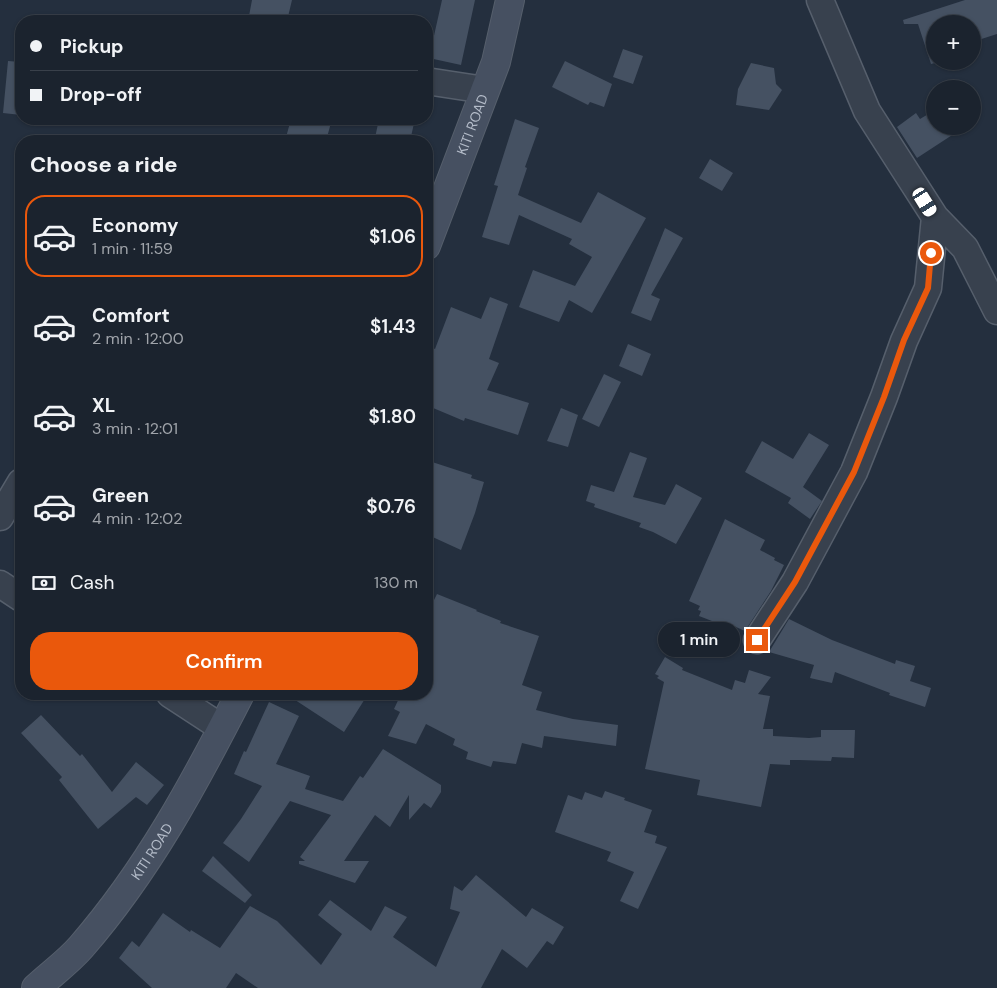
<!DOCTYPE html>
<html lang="en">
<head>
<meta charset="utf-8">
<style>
	:root { --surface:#1b232e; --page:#242b36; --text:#f1f3f6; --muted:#a0a4aa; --line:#39404a; --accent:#ea580c }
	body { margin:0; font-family:"DM Sans",sans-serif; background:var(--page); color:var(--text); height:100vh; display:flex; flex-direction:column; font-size:19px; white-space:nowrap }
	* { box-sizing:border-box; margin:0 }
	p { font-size:16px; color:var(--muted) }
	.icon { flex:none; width:28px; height:28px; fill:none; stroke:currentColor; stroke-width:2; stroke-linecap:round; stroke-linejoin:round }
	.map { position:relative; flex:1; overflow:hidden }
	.drawer { position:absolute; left:15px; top:135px; width:418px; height:565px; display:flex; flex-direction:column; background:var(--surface); border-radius:20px; box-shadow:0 1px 4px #0004,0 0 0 1px var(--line) }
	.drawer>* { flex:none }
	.guide { position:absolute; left:15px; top:15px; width:418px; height:110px; border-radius:20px; box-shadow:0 1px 4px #0004,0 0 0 1px var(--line); display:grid; align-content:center; height:110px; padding:0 15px; background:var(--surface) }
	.fabs { position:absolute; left:926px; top:15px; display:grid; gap:10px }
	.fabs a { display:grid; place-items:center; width:55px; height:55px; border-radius:50%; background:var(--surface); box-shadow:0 1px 4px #0004,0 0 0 1px var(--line); font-size:25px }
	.end { position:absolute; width:22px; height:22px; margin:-11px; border:6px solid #ea580c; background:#fff; box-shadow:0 0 0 2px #fff }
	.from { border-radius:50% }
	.bubble { position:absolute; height:35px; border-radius:18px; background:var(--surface); box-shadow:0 1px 4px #0004,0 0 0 1px var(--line); font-size:16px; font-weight:600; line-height:35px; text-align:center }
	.car { position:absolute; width:15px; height:30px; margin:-15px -8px; border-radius:6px; box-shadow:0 0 4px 1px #0007; background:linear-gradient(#fff 24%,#345 0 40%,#fff 0 76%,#345 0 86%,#fff 0) }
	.guide b { display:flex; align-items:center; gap:18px; height:48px; font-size:19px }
	.guide b+b { border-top:1px solid var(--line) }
	.guide i { width:12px; height:12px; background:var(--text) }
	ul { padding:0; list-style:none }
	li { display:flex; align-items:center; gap:15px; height:82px; margin:0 10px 8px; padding:0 5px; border:2px solid transparent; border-radius:20px }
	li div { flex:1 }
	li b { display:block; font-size:19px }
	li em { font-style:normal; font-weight:600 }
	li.active { border-color:var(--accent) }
	li>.icon { width:45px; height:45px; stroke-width:1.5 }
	h2 { padding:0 15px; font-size:22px; line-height:60px }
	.pay { display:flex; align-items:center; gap:12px; height:55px; padding:0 15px; font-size:19px }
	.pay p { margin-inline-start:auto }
	.cta { display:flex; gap:10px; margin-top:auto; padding:10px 15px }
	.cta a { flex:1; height:58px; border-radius:20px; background:var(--accent); color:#fff; font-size:20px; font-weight:600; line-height:58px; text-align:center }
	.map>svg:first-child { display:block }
	.building { fill:#455162 }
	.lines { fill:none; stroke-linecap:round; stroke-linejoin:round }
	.street-casing { stroke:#565f6c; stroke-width:29 }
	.secondary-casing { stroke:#565f6c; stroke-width:30 }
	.street { stroke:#38414e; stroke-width:26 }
	.secondary { stroke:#465061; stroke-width:28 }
	.route { stroke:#ea580c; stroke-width:6 }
	.labels { text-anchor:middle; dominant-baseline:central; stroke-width:4.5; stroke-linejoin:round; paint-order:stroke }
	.street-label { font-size:14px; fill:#b4bcc9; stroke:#1d2633 }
</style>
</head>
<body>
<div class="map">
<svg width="997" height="988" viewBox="0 0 997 988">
	<rect width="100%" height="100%" fill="#242f3e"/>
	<!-- building -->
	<path class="building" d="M252 0H292L287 21H272L249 16Z
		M442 0H475L461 65 429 58Z
		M965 0H997V34L972 42V24H935V63L931 64 918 24H904L903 20Z
		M623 49 643 56 633 84 613 77Z
		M8 61 21 62V115L3 113Z
		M565 61 612 84 604 107 590 102 588 105 552 87Z
		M751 63 774 68 776 84 782 90 769 110 736 105 738 89Z
		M935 110V126H966L917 158 897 127 916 113 920 119Z
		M291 119H332L326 141H285Z
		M379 119H415L410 141H390L375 138Z
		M515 119 539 128 525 167 527 168 518 195 581 223 598 192 646 218 592 313 569 300 559 322 519 307 533 270 575 286 592 257 569 244 572 239 519 215 509 245 482 237 498 186 494 185Z
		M710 159 733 173 722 191 699 178Z
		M665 228 683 238 651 295 660 299 651 321 631 313Z
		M490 297 508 304 489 359 499 363 487 390 529 403 518 435 465 418 464 421 426 405V345L435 349 451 307 481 319Z
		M628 344 651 354 642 376 619 366Z
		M604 374 621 382 599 427 582 419Z
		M561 408 578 415 568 447 547 441Z
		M809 433 829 445 803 487 822 501 810 519 788 503 791 498 745 472 762 441 793 459Z
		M630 452 647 458 633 497 665 505 676 484 702 498 676 544 653 532 639 527 641 523 594 507 595 504 586 501 591 485 614 492Z
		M426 460 472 475 471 478 484 482 475 513 461 550 426 534Z
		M725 519 765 540 760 550 775 558 774 560 784 565 771 591 745 631 727 623 725 626 699 616 701 611 698 610 700 606 689 601Z
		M437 594 477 610 476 611 501 621 500 623 539 636 522 685 542 692 536 710 573 719 618 725 616 746 544 736 542 748 522 743 516 764 493 761 491 767 466 759 468 752 453 745 455 739 426 724 416 744 388 736 400 712 394 709 401 694H426V615L433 599 434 600Z
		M789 619 832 640 895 664 896 660 915 666 910 681 931 688 925 707 889 695 890 693 835 672 832 683 810 678 814 665 769 652Z
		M665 657 683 668 682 670 732 690 735 680 745 683 749 670 771 677 758 694 770 696 763 729H773V736L809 738 821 737V730H855L854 758 832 757 831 761 799 760H790V765L770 764 761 807 697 795 700 780 645 769 664 682 657 678 659 676 655 674Z
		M286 694H368L344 732Z
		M269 702 299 716 276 764 310 776 305 789 343 801 360 776 363 778 383 749 441 785V792L431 808 424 803 409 820V795L390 827 375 815 344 861H369L355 883 299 864V861H305L300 857 331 815 290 801 249 862 223 843 241 819 262 786 234 774 244 751 246 752Z
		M41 715 80 756 82 754 112 792 136 762 164 785 147 805 136 797 98 829 59 780 62 777 21 733Z
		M605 791 625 798 624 800 652 810 644 832 657 836 655 843 667 847 638 909 620 901 634 872 607 861 611 852 555 832 568 795 582 800 585 792 602 798Z
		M213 856 252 895 245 903 202 871Z
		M476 875 526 917 532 908 564 927 553 945 547 941 527 968 502 949 481 988H258L236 973 226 988H152L119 958 132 941 139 947 163 913 190 932 191 930 220 948 250 906 277 921 321 965 342 934 318 915 330 900 371 931 385 906 407 917 393 937 436 967 460 912 450 909 454 886 462 891Z"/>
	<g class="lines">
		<defs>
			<path id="street" d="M820 0 867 111 935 217 965 248 997 311
				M426 81 485 90
				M0 517 21 482
				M0 584 21 598
				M757 640 795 582 854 472 884 397 904 341 928 288 935 217
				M170 694 222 728"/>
			<g id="secondary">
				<path id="s1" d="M426 246 496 62 510 0"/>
				<path id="s2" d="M36 988C51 974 68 962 81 947 148 870 194 784 240 694"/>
			</g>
		</defs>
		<!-- street casing -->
		<use href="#street" class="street-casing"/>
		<!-- secondary casing -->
		<use href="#secondary" class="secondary-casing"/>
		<!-- street -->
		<use href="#street" class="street"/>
		<!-- secondary -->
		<use href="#secondary" class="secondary"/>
	</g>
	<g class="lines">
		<!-- route -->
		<path class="route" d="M757 640 795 582 854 472 884 397 904 340 928 288 931 253"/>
	</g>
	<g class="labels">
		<!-- street labels -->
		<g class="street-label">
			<text stroke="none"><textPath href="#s1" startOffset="130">KITI ROAD</textPath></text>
			<text stroke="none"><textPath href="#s2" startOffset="180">KITI ROAD</textPath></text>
		</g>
	</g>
</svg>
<div class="fabs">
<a>+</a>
<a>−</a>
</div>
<i class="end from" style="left:931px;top:253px"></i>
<i class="end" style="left:757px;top:640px"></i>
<div class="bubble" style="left:658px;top:622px;width:82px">1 min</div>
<i class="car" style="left:925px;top:202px;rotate:148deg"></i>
<div class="guide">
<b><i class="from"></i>Pickup</b>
<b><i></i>Drop-off</b>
</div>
<section class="drawer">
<h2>Choose a ride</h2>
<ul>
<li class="active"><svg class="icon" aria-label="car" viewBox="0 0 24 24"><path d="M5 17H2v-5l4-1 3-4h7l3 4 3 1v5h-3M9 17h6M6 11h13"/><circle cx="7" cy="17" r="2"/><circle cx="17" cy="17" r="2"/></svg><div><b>Economy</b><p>1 min · 11:59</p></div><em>$1.06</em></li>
<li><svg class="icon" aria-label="car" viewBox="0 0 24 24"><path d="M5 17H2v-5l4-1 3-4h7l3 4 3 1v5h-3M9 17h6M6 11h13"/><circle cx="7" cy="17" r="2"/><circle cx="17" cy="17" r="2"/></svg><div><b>Comfort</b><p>2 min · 12:00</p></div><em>$1.43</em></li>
<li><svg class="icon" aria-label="car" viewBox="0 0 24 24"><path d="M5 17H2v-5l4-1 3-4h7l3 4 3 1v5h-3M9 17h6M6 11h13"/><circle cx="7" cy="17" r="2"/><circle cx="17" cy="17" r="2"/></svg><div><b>XL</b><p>3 min · 12:01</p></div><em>$1.80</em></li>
<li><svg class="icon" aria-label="car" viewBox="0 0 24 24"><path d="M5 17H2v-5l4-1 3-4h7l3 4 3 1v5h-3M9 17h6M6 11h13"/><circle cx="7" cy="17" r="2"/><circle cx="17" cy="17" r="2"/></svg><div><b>Green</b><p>4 min · 12:02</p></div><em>$0.76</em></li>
</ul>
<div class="pay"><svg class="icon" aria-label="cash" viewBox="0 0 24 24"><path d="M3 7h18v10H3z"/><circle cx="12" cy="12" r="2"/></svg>Cash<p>130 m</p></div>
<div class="cta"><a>Confirm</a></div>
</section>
</div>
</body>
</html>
